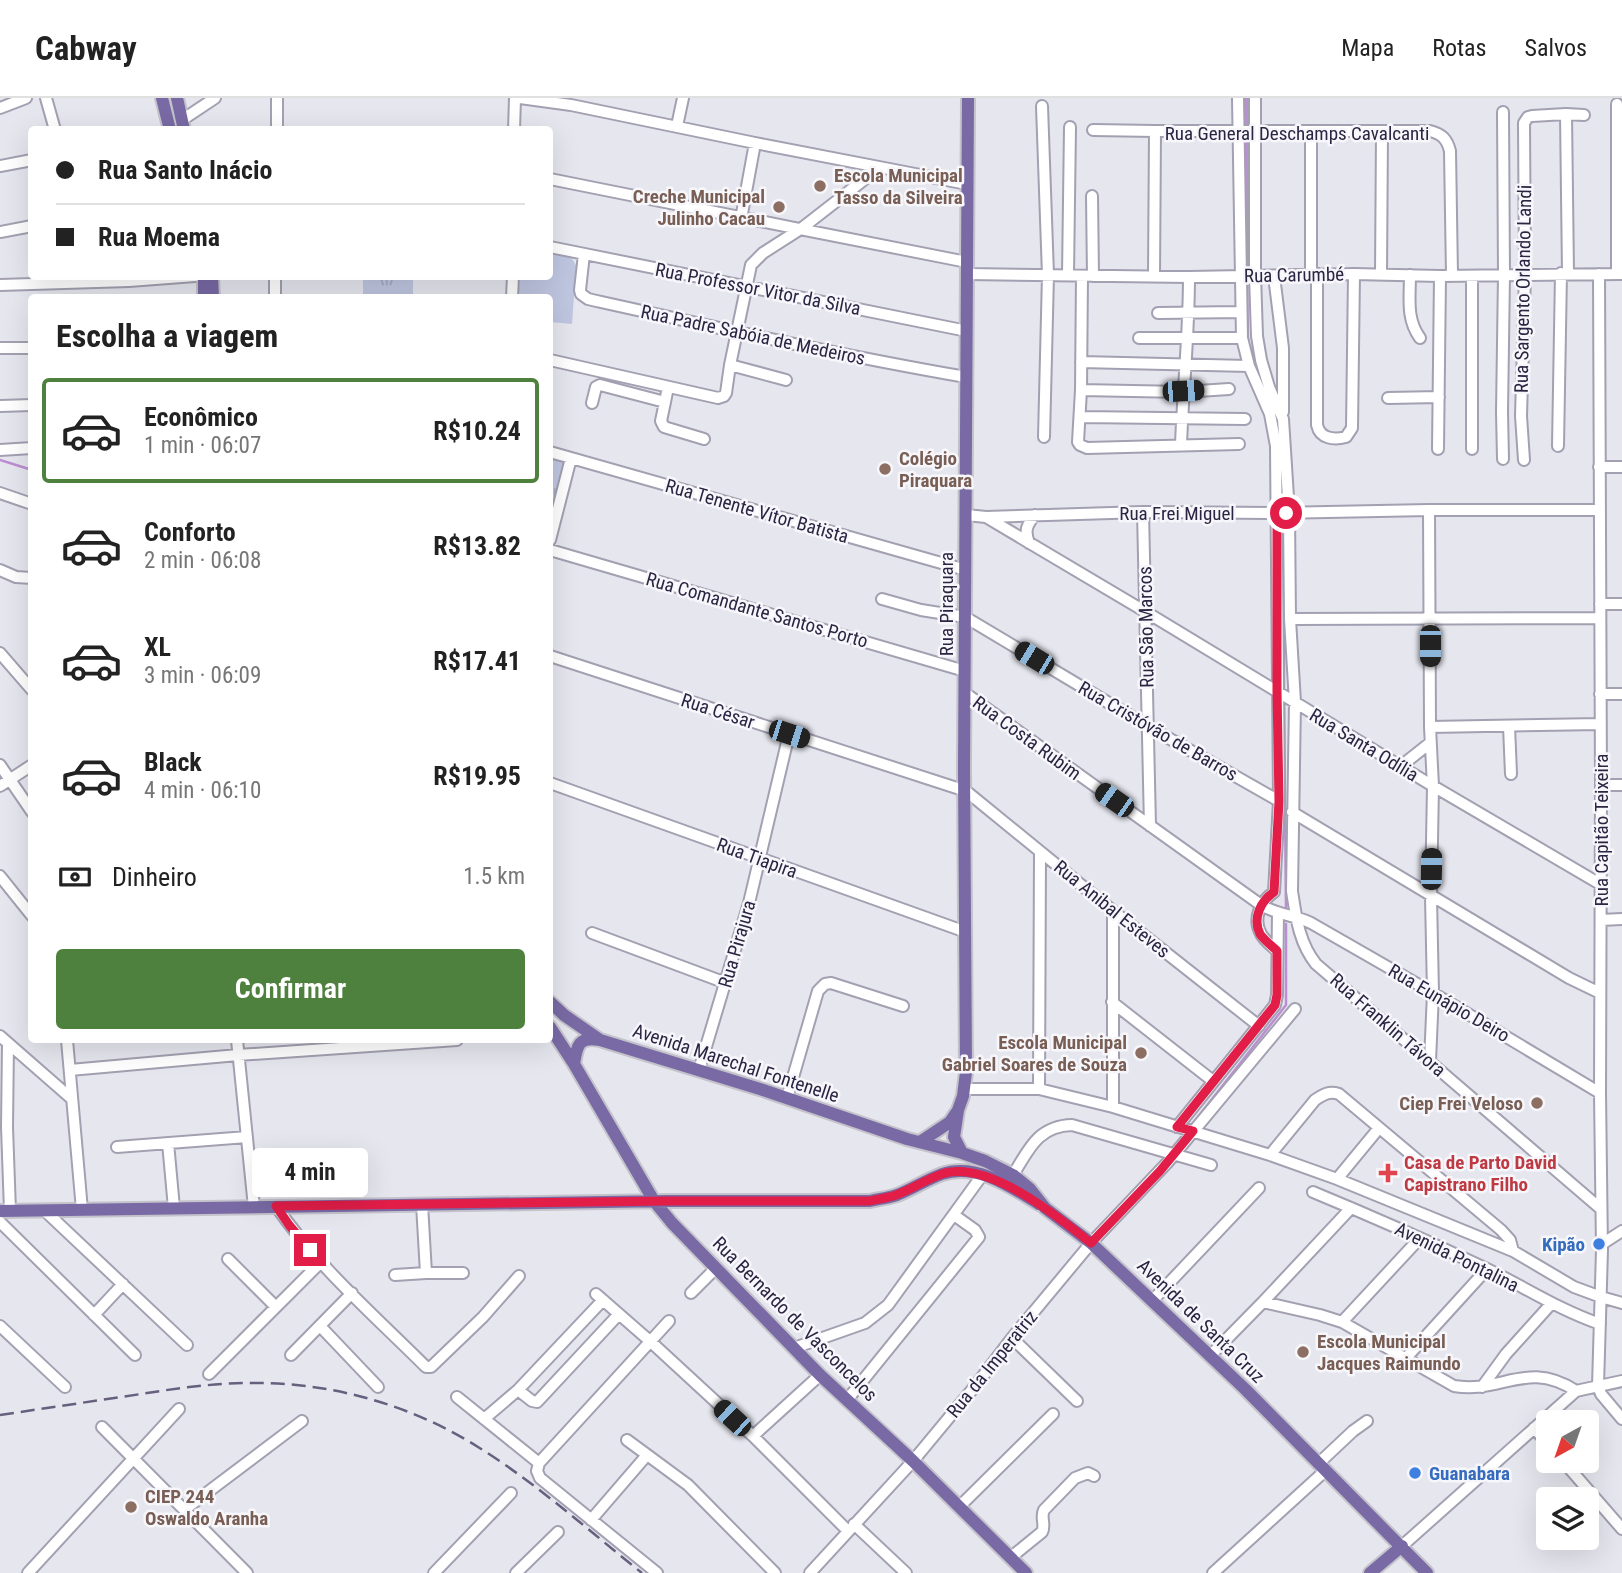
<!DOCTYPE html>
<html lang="pt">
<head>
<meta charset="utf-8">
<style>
	:root { --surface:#fff; --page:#f2f2f2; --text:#222; --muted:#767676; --line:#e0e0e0; --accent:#4e813d }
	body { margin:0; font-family:"Roboto Condensed",sans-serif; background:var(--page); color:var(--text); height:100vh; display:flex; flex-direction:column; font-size:26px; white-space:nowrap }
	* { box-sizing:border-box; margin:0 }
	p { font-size:23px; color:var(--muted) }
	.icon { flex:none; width:38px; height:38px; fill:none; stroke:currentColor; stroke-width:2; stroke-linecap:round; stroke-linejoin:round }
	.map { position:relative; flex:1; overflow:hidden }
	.panel { position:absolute; left:28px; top:196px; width:525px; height:749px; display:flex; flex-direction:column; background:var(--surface); border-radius:7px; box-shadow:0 7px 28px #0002 }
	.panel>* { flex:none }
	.top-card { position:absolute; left:28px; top:28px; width:525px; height:154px; border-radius:7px; box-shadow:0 7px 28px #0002; display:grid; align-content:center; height:154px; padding:0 28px; background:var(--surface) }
	.needle { width:46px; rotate:220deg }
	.controls { position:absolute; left:1536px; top:1312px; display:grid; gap:14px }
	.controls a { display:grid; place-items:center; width:63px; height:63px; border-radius:7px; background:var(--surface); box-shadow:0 7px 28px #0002; font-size:35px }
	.end { position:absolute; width:32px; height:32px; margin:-16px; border:9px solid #e11d48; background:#fff; box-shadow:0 0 0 4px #fff }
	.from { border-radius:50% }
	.bubble { position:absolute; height:49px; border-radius:7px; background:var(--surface); box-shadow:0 7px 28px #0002; font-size:23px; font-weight:700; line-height:49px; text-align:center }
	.car { position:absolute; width:21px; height:42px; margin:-21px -10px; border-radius:9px; box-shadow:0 0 5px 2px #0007; background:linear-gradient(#222 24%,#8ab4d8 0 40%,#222 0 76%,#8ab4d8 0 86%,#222 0) }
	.top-card b { display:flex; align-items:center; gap:24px; height:66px; font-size:26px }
	.top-card b+b { border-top:2px solid var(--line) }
	.top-card i { width:18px; height:18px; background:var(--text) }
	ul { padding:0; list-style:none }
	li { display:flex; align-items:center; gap:21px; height:105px; margin:0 14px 10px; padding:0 14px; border:4px solid transparent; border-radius:7px }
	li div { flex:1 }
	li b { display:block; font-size:26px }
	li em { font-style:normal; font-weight:700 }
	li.on { border-color:var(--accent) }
	li>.icon { width:63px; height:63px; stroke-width:1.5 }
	h2 { padding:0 28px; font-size:32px; line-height:84px }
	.pay { display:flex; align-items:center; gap:18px; height:77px; padding:0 28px; font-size:26px }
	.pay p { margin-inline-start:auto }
	.primary-button { display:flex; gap:14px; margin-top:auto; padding:14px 28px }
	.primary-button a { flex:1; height:80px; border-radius:7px; background:var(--accent); color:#fff; font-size:28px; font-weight:700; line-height:80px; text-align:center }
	header { display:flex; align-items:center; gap:42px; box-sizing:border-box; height:98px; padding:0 35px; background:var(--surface); border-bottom:2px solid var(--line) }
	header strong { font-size:33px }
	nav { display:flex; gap:38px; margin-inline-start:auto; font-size:24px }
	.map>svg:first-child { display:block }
	.grass { fill:url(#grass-tufts) }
	.garden { fill:#bfc6e0 }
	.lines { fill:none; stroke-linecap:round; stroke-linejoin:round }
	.stream { stroke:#bc8ed4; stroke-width:2.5 }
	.river { stroke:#bc8ed4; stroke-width:14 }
	.minor-casing { stroke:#a3a0b1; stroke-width:14 }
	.major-casing { stroke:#c4c2ca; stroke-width:16 }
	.minor { stroke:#fff; stroke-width:10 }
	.major { stroke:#796aa5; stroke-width:12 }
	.rail { stroke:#665f7d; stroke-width:2.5; stroke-dasharray:14 7; stroke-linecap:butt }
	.route { stroke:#e11d48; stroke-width:9 }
	.education-dot { fill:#8d6e63; stroke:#f7f7fb; stroke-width:2.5 }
	.health-dot { fill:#e0444e; stroke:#f7f7fb; stroke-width:2.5 }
	.shop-dot { fill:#3f7fe0; stroke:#f7f7fb; stroke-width:2.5 }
	.labels { text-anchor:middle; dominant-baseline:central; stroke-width:5; stroke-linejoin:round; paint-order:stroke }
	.street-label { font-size:19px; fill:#2b2442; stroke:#f7f7fb }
	.education-label { font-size:19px; font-weight:bold; fill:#785e54; stroke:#f7f7fb; text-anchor:start }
	.health-label { font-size:19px; font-weight:bold; fill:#be3a42; stroke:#f7f7fb; text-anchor:start }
	.shop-label { font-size:19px; font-weight:bold; fill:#366cbe; stroke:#f7f7fb; text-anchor:end }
</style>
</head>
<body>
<header>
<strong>Cabway</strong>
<nav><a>Mapa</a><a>Rotas</a><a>Salvos</a></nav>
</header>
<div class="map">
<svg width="1622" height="1475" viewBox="0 0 1622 1475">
	<defs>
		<pattern id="grass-tufts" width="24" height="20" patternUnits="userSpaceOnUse" patternTransform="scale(1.75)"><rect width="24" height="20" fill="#bfc6e0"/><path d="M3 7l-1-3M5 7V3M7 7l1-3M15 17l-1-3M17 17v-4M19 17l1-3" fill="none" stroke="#a4aac1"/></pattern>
	</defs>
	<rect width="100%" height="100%" fill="#e6e6ef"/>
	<!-- grass -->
	<path class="grass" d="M363 179H413V199H363Z
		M550 358 567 363 550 425Z"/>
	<!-- garden -->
	<path class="garden" d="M550 152C561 155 572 156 576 168L572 226 550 224V200H518L520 179 550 178Z"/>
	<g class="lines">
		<!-- stream -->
		<path class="stream" d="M1247 186 1248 246 1259 272
			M0 362 32 372
			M1283 401V409
			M1284 420V592
			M1284 602 1286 811
			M1198 1019 1286 907V826"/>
		<!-- river -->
		<path class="river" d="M1246 0 1247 173"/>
		<defs>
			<path id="minor" d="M46 0 55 32
				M520 0 571 7 755 45 967 86
				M1238 0 1242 240 1249 268 1270 316 1276 348 1279 703 1274 794
				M1255 0V177L1257 238 1261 262 1269 289 1283 321 1289 415 1290 521 1295 604 1292 793C1296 819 1299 845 1316 866L1601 1111
				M1042 8 1048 177 1044 339
				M0 10 26 0
				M1503 14 1504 177 1502 314 1503 361
				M1566 16 1568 175
				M182 22 215 0
				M677 28 683 0
				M277 32V0
				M514 32 515 0
				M1093 32 1155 33H1430C1442 36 1447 41 1450 53L1452 177
				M1311 34V177
				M0 68 32 62
				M550 81C689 110 828 136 967 164
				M1092 98 1093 178
				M741 121 755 45
				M0 134 32 128
				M550 149 967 233
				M584 156 580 192 581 196 588 201C714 229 839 257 966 279
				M967 176 1189 179 1354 176 1440 178 1622 176
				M1317 176V327C1320 341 1334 342 1346 339L1352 330 1354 176
				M1381 176 1382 34
				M1599 176 1601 687 1600 995 1602 1152 1598 1288 1601 1296 1622 1321
				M1617 176V6
				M1068 177 1070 29
				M1410 177C1410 200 1406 221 1420 240
				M1082 178 1081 292 1078 344 1080 347 1087 350 1239 346
				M1154 178 1155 33
				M1274 178 1283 250V314
				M0 187 129 183 195 178
				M275 200V178
				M512 200 513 178
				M1158 215 1241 214
				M1139 240H1242
				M0 250H32
				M550 262 718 300 724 298 726 295 730 267 786 282
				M1081 264 1249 268
				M730 267 751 167 763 155 802 130 879 70
				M1081 292 1183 294 1229 291
				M1388 300 1439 299
				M665 304 661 323 664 329 704 341
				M592 305 596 289 600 287 665 304 668 289
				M0 308 32 307
				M1080 319 1245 321
				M1181 347C1183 291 1189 235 1189 179
				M1558 348 1561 175
				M1438 351 1440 178
				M1472 351V178
				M0 352 32 350
				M550 354 966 472
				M1524 362 1521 318 1525 176 1524 25 1528 19 1532 18 1566 16 1584 17
				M1599 369H1622
				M0 395 32 406
				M1429 412 1430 629 1433 688 1431 799 1433 895 1430 963
				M1143 414 1150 728
				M966 417 986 419 1143 414 1277 415 1429 412H1599
				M986 419 1146 514 1433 688 1600 786
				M550 442 571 360
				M1029 445C1024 432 1027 427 1035 417
				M550 452 965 573
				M0 472 16 479 32 480
				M882 501 921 512 965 519 1149 629 1279 703
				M1600 506H1622
				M1290 521 1599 520
				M0 555 32 592
				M550 558 966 693 1113 813 1259 928
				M965 595 1261 807C1277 817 1295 817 1311 825L1433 895 1600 995
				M1600 596H1622
				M1509 628 1511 676
				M1430 629 1600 626
				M0 667 32 714
				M1401 668 1430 645
				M550 685 966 834
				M1601 687H1622
				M0 688 32 667
				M1292 714 1569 880 1600 895
				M0 778 32 818
				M1274 794C1261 803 1252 820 1261 836 1264 842 1272 848 1277 853
				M1601 822 1622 821
				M592 835 726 885
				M1112 904 1213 983
				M0 938 72 1001
				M67 942 82 1112
				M237 942 254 1109
				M8 945 7 1029 10 1113
				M70 972 238 957 457 942
				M699 972 749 805 789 636
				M964 991H1039L1113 1009 1270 1057 1337 1081 1513 1153 1574 1189 1601 1199 1622 1205
				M1039 991 1040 754
				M787 1000 818 893 825 886 831 885 903 908
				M1113 1009V813
				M1177 1029 1275 907 1277 897 1278 815
				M168 1045 174 1110
				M117 1049 247 1039
				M1270 1057 1315 1002C1324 996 1329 993 1339 996L1501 1132 1510 1142 1513 1153
				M1013 1077C1029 1051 1038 1028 1072 1027L1211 1067
				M1337 1081 1379 1030
				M1313 1094C1371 1118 1428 1143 1485 1170 1525 1189 1557 1211 1600 1226
				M276 1108C317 1168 375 1218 426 1269H431L483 1219 519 1178
				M44 1112 187 1247
				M0 1124 135 1257
				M1602 1146 1622 1133
				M228 1161 276 1209
				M426 1175H463
				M395 1177 426 1175 422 1106
				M691 1195 716 1170
				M596 1196 651 1244 753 1338 848 1433
				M1152 1203 1259 1090
				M1263 1204 1320 1217 1342 1224 1454 1288C1502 1296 1527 1261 1576 1293
				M94 1217 123 1186
				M1342 1224 1420 1140
				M0 1228 65 1289
				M320 1228 378 1289
				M1012 1240 1077 1303
				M794 1250 865 1225 888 1207 983 1076
				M291 1257 352 1195
				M1210 1258 1263 1204 1351 1110
				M1406 1260 1487 1171
				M209 1276 321 1164
				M1482 1289 1506 1256 1551 1206
				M518 1292 532 1303 537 1304 619 1216
				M457 1299 539 1365
				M847 1302 979 1139 975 1132 954 1117
				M484 1321 518 1292 603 1202
				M102 1329 247 1475
				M1534 1330 1549 1347
				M753 1338 820 1277
				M627 1342 688 1387 775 1475
				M1563 1363 1622 1431
				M539 1365 669 1223
				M539 1365 537 1373 540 1380 657 1475
				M1319 1365 1353 1333 1367 1323
				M959 1409 1053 1316
				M184 1412 302 1323
				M591 1422 647 1357
				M854 1426 906 1475
				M1402 1448 1576 1293 1622 1283
				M1010 1460 1042 1434C1046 1427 1040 1419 1044 1412L1075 1380 1088 1375 1094 1378
				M28 1475 179 1311
				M434 1475 511 1395
				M516 1475 558 1434
				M810 1475 913 1363 976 1287 1012 1240 1091 1145 1167 1065 1295 911
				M1213 1475 1326 1372"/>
			<path id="major" d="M162 0 170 32
				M177 0 184 32
				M204 178V200
				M212 178 213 200
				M550 904 564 917 600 942 760 991 907 1041 962 1055 985 1063 1013 1077 1030 1091 1045 1110 1091 1145 1245 1291 1427 1475
				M550 929 574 966 654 1103 672 1125 820 1277 913 1363 1026 1475
				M574 966C577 948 578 938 600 942
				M920 1044 950 1024 956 1015
				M962 1055 954 1039 958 1012 963 998 966 974 964 669 968 0
				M0 1113 668 1103H870C879 1101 888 1100 897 1097 912 1091 926 1082 942 1076 976 1064 1011 1089 1039 1106
				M1370 1475 1402 1448"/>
		</defs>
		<!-- minor casing -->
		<use href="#minor" class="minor-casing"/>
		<!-- major casing -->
		<use href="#major" class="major-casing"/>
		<!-- minor -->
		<use href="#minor" class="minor"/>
		<!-- major -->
		<use href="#major" class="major"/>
		<!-- rail -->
		<path class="rail" d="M0 1317C47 1310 94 1303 141 1296 178 1290 215 1285 252 1285 330 1284 412 1307 478 1349 536 1385 588 1432 642 1475"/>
	</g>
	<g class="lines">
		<!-- route -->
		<path class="route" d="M310 1152 289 1127 276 1108 668 1103H870C878 1101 888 1100 896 1097 913 1091 928 1080 945 1075 991 1064 1057 1118 1091 1145L1160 1073 1193 1033 1177 1029 1275 907 1277 897V853C1272 848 1264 842 1260 836 1252 820 1261 803 1274 794L1279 703 1277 593V415H1286"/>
	</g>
	<!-- markers -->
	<g class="education-dot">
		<circle cx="820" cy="88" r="7"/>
		<circle cx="779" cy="109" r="7"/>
		<circle cx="885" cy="371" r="7"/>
		<circle cx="1141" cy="955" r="7"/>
		<circle cx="1537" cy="1005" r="7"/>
		<circle cx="1303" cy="1254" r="7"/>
		<circle cx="131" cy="1409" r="7"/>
	</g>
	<path class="health-dot" d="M1384.5 1064.5h7v7h7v7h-7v7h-7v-7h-7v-7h7z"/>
	<g class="shop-dot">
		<circle cx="1599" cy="1146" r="7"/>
		<circle cx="1415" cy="1375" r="7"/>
	</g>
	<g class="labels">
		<!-- street labels -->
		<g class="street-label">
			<text x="1297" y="35">Rua General Deschamps Cavalcanti</text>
			<text transform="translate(1294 177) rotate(-1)">Rua Carumbé</text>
			<text transform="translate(758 191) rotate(11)">Rua Professor Vitor da Silva</text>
			<text transform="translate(1523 191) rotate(-89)">Rua Sargento Orlando Landi</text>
			<text transform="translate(753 237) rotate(12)">Rua Padre Sabóia de Medeiros</text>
			<text transform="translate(757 413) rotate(16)">Rua Tenente Vítor Batista</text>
			<text x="1177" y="415">Rua Frei Miguel</text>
			<text transform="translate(946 506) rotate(-90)">Rua Piraquara</text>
			<text transform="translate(757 512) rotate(16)">Rua Comandante Santos Porto</text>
			<text transform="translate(1146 529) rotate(-91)">Rua Sāo Marcos</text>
			<text transform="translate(718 613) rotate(18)">Rua César</text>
			<text transform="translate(1158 633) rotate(30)">Rua Cristóvão de Barros</text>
			<text transform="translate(1027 640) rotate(36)">Rua Costa Rubim</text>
			<text transform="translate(1364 647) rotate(31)">Rua Santa Odília</text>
			<text transform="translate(1601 732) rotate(-90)">Rua Capitão Teixeira</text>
			<text transform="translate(757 760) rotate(20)">Rua Tiapira</text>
			<text transform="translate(1112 811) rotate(39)">Rua Anibal Esteves</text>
			<text transform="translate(737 846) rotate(-74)">Rua Pirajura</text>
			<text transform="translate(1449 905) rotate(30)">Rua Eunápio Deiro</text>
			<text transform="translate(1388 927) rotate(41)">Rua Franklin Távora</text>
			<text transform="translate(736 965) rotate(18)">Avenida Marechal Fontenelle</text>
			<text transform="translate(1457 1159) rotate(26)">Avenida Pontalina</text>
			<text transform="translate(795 1221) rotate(45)">Rua Bernardo de Vasconcelos</text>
			<text transform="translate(1201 1223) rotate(44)">Avenida de Santa Cruz</text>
			<text transform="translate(992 1266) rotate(-51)">Rua da Imperatriz</text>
		</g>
		<!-- education labels -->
		<g class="education-label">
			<text x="834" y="77">Escola Municipal<tspan x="834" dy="22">Tasso da Silveira</tspan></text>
			<text x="765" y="98" text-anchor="end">Creche Municipal<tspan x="765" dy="22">Julinho Cacau</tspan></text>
			<text x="899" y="360">Colégio<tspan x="899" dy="22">Piraquara</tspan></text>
			<text x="1127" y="944" text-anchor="end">Escola Municipal<tspan x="1127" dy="22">Gabriel Soares de Souza</tspan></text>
			<text x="1523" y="1005" text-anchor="end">Ciep Frei Veloso</text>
			<text x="1317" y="1243">Escola Municipal<tspan x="1317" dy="22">Jacques Raimundo</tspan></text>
			<text x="145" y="1398">CIEP 244<tspan x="145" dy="22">Oswaldo Aranha</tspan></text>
		</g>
		<!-- health labels -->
		<g class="health-label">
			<text x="1404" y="1064">Casa de Parto David<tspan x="1404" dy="22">Capistrano Filho</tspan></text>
		</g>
		<!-- shop labels -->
		<g class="shop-label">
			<text x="1585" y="1146">Kipão</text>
			<text x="1429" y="1375" text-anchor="start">Guanabara</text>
		</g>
	</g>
</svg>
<div class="controls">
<a><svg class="needle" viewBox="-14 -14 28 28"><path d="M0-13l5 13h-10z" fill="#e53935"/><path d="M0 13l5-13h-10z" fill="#767676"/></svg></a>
<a><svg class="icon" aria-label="layers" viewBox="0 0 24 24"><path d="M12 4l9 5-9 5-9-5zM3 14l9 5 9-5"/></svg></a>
</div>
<i class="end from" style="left:1286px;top:415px"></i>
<i class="end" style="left:310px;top:1152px"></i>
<div class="bubble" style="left:252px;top:1050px;width:116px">4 min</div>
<i class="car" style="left:1183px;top:293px;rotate:87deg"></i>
<i class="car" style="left:1430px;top:548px;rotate:180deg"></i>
<i class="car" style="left:1034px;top:560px;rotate:301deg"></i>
<i class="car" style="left:789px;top:636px;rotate:108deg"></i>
<i class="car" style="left:1114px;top:702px;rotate:305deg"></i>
<i class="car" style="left:1431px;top:771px;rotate:1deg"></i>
<i class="car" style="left:732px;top:1320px;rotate:313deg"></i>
<div class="top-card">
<b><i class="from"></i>Rua Santo Inácio</b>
<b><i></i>Rua Moema</b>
</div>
<section class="panel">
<h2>Escolha a viagem</h2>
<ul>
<li class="on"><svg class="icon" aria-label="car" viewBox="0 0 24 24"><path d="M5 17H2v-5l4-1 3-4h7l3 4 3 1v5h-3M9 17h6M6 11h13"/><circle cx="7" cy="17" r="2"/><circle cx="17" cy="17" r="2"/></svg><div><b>Econômico</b><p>1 min · 06:07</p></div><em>R$10.24</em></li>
<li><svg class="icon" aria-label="car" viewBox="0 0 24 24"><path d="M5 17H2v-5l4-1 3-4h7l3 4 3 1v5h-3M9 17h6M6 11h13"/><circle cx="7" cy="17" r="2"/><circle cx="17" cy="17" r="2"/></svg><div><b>Conforto</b><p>2 min · 06:08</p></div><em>R$13.82</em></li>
<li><svg class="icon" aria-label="car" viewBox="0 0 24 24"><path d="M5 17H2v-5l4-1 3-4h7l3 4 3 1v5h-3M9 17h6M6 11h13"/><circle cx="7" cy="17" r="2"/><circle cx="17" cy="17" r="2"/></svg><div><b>XL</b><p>3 min · 06:09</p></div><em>R$17.41</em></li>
<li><svg class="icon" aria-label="car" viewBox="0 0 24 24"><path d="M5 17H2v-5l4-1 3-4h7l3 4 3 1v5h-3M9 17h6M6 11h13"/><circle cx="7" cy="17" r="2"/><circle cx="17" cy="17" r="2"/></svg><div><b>Black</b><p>4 min · 06:10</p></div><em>R$19.95</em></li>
</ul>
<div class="pay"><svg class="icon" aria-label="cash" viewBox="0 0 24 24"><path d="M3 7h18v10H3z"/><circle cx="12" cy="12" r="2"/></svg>Dinheiro<p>1.5 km</p></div>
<div class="primary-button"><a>Confirmar</a></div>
</section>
</div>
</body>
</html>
